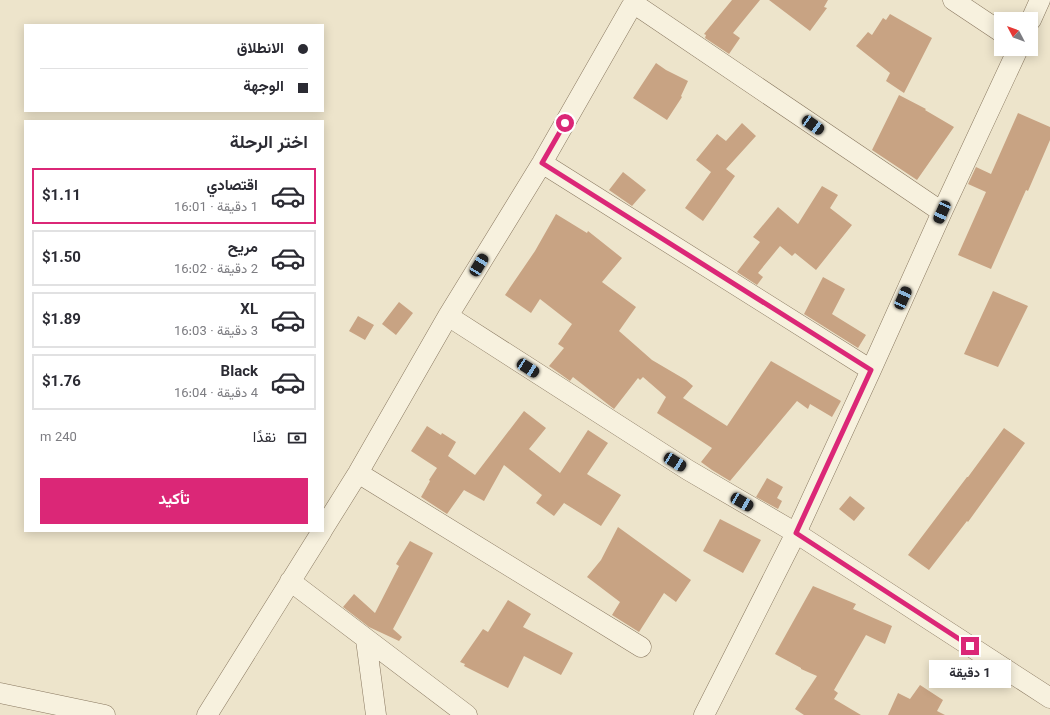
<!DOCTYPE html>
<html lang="ar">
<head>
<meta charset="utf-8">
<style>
	:root { --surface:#fff; --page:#f2f2f3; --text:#2b2b33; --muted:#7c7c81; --line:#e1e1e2; --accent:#db2777 }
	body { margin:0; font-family:Georgia,Vazirmatn,serif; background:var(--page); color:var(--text); direction:rtl; height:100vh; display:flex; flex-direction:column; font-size:15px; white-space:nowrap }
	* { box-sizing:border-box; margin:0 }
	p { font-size:13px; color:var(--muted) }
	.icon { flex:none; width:22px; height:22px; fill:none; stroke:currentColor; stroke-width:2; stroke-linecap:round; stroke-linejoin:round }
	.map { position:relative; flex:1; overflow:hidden; direction:ltr }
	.panel { position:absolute; left:24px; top:120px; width:300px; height:412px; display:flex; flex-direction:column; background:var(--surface); border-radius:0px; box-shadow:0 2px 10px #0003; direction:rtl }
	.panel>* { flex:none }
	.banner { position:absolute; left:24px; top:24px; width:300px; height:88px; border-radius:0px; box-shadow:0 2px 10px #0003; direction:rtl; display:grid; align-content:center; height:88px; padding:0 16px; background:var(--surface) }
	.needle { width:26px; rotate:311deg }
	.controls { position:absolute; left:994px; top:12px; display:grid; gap:8px }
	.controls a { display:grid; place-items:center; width:44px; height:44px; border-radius:0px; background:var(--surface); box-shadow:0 2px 10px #0003; font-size:20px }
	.end { position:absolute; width:18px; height:18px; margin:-9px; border:5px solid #db2777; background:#fff; box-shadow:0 0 0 2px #fff }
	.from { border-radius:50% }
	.bubble { position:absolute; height:28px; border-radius:0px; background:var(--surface); box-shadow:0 2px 10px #0003; font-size:13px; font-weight:700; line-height:28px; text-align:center; direction:rtl }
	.car { position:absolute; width:12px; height:24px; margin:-12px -6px; border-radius:5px; box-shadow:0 0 3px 1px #0007; background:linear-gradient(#222 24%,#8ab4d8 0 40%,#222 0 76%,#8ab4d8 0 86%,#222 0) }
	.banner b { display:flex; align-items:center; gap:14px; height:38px; font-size:15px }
	.banner b+b { border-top:1px solid var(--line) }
	.banner i { width:10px; height:10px; background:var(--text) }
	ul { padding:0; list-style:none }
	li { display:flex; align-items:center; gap:12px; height:56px; margin:0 8px 6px; padding:0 8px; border:2px solid var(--line); border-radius:0px }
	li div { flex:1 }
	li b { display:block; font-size:15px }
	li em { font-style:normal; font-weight:700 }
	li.active { border-color:var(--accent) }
	li>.icon { width:36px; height:36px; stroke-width:1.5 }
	h2 { padding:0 16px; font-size:18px; line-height:48px }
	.pay { display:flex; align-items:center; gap:10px; height:44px; padding:0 16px; font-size:15px }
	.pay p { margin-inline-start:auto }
	.primary-button { display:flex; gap:8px; margin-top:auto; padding:8px 16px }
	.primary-button a { flex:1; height:46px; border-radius:0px; background:var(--accent); color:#fff; font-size:16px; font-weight:700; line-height:46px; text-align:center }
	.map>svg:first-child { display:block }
	.building { fill:#c8a383 }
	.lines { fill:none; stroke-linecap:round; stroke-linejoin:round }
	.street-casing { stroke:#897860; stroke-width:21 }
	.street { stroke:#f7f1de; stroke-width:20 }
	.route { stroke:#db2777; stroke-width:5 }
</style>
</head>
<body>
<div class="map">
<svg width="1050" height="715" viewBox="0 0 1050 715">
	<rect width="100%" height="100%" fill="#ede4cb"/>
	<!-- building -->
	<path class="building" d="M732 0H760L733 33 740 38 729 54 705 38 706 35 704 34Z
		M769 0H828L824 7 827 8 810 31Z
		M890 14 932 38 904 93 886 81 890 73 856 46 868 32 872 35 883 18 886 20Z
		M656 63 666 70 688 81 681 96 682 97 667 120 633 98Z
		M899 95 926 109 925 110 954 127 917 180 872 150Z
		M1018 113 1050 127V140L1028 191 1026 190 991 269 958 255 986 192 968 184 976 167 991 174Z
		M742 123 756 136 726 169 735 176 703 221 685 208 711 172 696 160 717 134 726 141Z
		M623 172 646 190 632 206 609 190Z
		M822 186 838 195 830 208 852 225 816 270 795 253 792 256 780 246 758 273 763 277 757 285 737 272 760 242 753 237 778 207 798 224Z
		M556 214 587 233 588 231 622 258 602 282 636 307 619 331 652 360 686 380 693 386 683 398 727 426 771 361 841 401 832 417 810 404 808 409 797 401 730 481 712 470 701 462 712 448 657 413 666 397 643 377 640 380 638 378 614 409 573 377 570 381 559 373 549 366 564 348 558 344 572 324 540 299 531 313 505 295 535 251Z
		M823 277 845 289 832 314 866 335 858 348 804 314Z
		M993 291 1028 306 998 367 964 354Z
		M399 302 413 313 396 335 382 324Z
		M358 316 374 325 365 340 349 331Z
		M524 411 546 428 529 449 560 473 588 430 608 443 587 474 621 495 601 526 564 503 554 516 536 503 542 495 504 465 484 501 464 490 447 514 421 497 430 481 429 480 437 468 411 451 427 426 441 435 442 433 456 442 448 456 475 475Z
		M1004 428 1025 443 968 522 967 521 929 570 908 555 967 477H968Z
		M767 478 783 487 777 498 782 501 778 509 756 497Z
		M850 496 865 508 854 521 839 509Z
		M720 519 761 540 743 573 703 551Z
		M618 527 691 580 676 602 664 593 639 632 612 615 620 602 587 577 601 560Z
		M410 541 433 553 393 629 402 637 399 641 369 627 343 607 354 594 375 613 399 566 396 564Z
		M813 586 856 604 853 609 892 626 885 644 866 635 834 690 838 693 834 699 861 715H804L795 709 817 676 801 669V668L775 654Z
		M508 600 531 614 523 627 573 653 561 675 524 656 508 688 464 666 465 664 460 662 483 629 488 632Z
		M920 685 943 700 937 711 945 715H888L898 693 910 699Z"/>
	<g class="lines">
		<defs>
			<path id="street" d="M953 0 1001 32
				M633 3 942 212
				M1031 20 1040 0
				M542 163 871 370
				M448 316 688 470 796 533 1050 698
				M358 473 641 647
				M323 529 358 473 448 316 542 163 635 0
				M290 581 467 715
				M366 640 376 715
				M0 693 105 715
				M207 715 322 531
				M704 715 796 533 871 370 942 212 1018 49"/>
		</defs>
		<!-- street casing -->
		<use href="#street" class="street-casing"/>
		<!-- street -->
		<use href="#street" class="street"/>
	</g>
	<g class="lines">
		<!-- route -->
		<path class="route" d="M565 123 542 163 871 370 796 533 970 646"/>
	</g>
</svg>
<div class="controls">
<a><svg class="needle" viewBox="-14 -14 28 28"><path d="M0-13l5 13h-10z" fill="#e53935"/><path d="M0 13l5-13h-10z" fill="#7c7c81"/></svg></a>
</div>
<i class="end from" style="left:565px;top:123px"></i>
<i class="end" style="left:970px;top:646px"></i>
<div class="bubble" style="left:929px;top:660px;width:82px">1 دقيقة</div>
<i class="car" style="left:813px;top:125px;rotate:125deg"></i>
<i class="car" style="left:942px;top:212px;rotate:204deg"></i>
<i class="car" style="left:479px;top:265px;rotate:31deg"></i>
<i class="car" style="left:903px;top:298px;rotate:24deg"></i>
<i class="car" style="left:528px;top:368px;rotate:123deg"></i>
<i class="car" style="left:675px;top:462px;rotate:122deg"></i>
<i class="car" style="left:742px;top:502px;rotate:120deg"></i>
<div class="banner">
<b><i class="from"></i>الانطلاق</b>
<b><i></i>الوجهة</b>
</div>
<section class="panel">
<h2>اختر الرحلة</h2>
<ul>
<li class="active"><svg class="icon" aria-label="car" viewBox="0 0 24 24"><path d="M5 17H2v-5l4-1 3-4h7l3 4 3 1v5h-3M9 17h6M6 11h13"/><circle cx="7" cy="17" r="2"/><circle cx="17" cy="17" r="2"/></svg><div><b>اقتصادي</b><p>1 دقيقة · 16:01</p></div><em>$1.11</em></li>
<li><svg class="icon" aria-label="car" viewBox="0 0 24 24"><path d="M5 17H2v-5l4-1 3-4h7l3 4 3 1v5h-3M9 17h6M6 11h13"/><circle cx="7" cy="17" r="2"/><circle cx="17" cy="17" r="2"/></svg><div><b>مريح</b><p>2 دقيقة · 16:02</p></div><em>$1.50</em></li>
<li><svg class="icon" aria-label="car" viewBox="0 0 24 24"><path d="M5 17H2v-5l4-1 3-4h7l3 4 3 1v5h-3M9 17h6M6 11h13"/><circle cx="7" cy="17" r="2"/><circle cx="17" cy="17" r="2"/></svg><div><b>XL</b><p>3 دقيقة · 16:03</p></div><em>$1.89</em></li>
<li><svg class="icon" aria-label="car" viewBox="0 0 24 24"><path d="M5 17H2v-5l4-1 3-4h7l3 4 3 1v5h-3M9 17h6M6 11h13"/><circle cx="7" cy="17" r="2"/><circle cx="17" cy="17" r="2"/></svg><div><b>Black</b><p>4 دقيقة · 16:04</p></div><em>$1.76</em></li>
</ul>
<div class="pay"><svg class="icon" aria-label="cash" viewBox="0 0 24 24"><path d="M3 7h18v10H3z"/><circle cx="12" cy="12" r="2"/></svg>نقدًا<p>240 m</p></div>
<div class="primary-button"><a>تأكيد</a></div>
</section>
</div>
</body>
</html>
